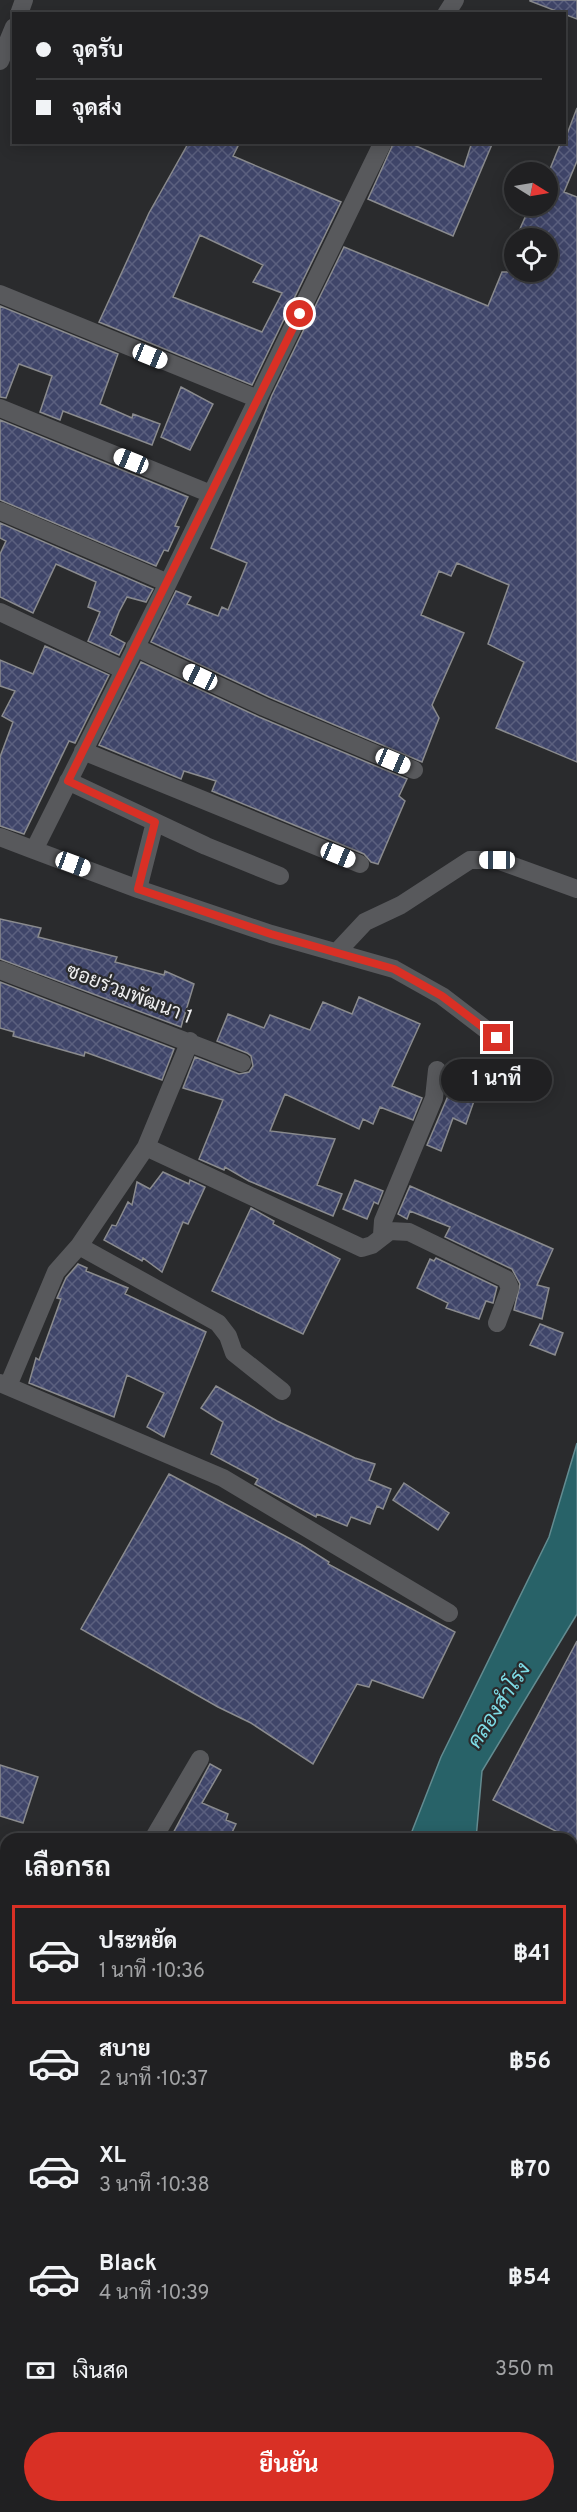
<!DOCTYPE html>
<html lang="th">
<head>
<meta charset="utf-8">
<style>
	:root { --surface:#202022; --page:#28282a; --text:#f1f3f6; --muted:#a2a3a5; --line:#3d3e40; --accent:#d93025 }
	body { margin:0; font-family:Overpass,Sarabun,sans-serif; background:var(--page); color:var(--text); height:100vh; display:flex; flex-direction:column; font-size:22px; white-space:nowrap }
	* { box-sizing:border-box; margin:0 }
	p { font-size:20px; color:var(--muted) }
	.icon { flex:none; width:33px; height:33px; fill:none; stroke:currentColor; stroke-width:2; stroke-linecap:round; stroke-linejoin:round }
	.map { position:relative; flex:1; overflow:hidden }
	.side { position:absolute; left:0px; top:1833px; width:578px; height:680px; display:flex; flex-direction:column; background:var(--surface); border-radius:18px 18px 0 0; box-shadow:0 3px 15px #0003,0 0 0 2px var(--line) }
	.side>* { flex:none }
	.top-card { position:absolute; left:12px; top:12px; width:554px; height:132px; border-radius:0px; box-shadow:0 3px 15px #0003,0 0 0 2px var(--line); display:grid; align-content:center; height:132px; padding:0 24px; background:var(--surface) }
	.needle { width:39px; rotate:101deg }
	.controls { position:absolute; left:504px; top:162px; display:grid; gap:12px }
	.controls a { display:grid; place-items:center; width:54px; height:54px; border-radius:50%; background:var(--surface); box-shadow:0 3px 15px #0003,0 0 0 2px var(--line); font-size:30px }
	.end { position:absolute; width:27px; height:27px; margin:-14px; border:8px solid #d93025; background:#fff; box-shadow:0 0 0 3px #fff }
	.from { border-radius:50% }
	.bubble { position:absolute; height:42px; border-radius:21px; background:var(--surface); box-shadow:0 3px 15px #0003,0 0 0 2px var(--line); font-size:20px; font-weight:700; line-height:42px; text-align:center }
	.car { position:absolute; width:18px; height:36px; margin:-18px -9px; border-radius:8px; box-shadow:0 0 4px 2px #0007; background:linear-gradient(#fff 24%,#345 0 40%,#fff 0 76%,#345 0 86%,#fff 0) }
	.top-card b { display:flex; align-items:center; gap:21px; height:57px; font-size:22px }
	.top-card b+b { border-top:2px solid var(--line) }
	.top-card i { width:15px; height:15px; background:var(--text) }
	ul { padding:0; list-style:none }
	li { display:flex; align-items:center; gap:18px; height:99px; margin:0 12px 9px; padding:0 12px; border:3px solid transparent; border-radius:0px }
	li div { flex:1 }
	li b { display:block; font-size:22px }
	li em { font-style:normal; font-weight:700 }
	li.selected { border-color:var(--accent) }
	li>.icon { width:54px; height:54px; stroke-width:1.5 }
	h2 { padding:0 24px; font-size:27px; line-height:72px }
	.pay { display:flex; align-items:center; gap:15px; height:66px; padding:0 24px; font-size:22px }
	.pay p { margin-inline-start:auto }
	.cta { display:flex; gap:12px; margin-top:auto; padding:12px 24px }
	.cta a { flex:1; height:69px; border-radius:36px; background:var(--accent); color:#fff; font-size:24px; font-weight:700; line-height:69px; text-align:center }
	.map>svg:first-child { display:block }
	.water { fill:#286268; stroke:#638b90; stroke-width:1.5 }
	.building { fill:url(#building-cross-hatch); stroke:#8a8b8e; stroke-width:1.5; fill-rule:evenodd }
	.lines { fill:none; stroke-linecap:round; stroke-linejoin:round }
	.minor { stroke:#58595c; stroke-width:18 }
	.route { stroke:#d93025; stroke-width:8 }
	.labels { text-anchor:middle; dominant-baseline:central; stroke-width:4.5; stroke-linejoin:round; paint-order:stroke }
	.street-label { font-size:20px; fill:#ececee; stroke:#2a2b2d }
	.water-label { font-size:21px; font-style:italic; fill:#7edce6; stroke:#2a2b2d }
</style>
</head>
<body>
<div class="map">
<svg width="577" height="2512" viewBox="0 0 577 2512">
	<defs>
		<pattern id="building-cross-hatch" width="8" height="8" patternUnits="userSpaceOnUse" patternTransform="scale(1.5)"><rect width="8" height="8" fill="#3f4569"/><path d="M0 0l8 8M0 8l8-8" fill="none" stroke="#5b607f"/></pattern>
	</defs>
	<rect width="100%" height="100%" fill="#2a2b2d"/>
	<!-- water -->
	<path class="water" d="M577 1443V1614L482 1771 476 1839H409L441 1757 549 1537Z
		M6 2455V2506L42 2507 39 2512H0V2464Z"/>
	<!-- building -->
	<path class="building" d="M530 0H577V19L530 1Z
		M577 108V161L564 192 577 197V762L496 728 524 662 488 644 509 585 457 563 451 576 439 571 421 615 464 633 432 705 439 718 422 762 269 697 151 642 176 591 191 597 187 604 218 616 222 607 228 610 247 563 211 548 272 395 344 247 488 306 502 272H548V238H516L530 206H548V174L561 142H564Z
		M189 142H240L233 156 341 202 252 385 99 322 149 213ZM200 235 263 265 253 282 282 293 262 332 173 297Z
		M394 142H407L464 167 472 142H493L453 236 368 199Z
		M0 306 118 354 100 404 132 418 133 414 160 424 152 445 63 411 60 420 40 412 52 376 19 364 6 398 0 397Z
		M181 387 213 404 190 450 161 437Z
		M0 420 188 497 175 526 179 527 168 551 164 550 156 566 0 500Z
		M0 523 153 589 146 602 127 597 119 612 110 635 125 643 119 655 88 641 100 612 88 607 96 582 56 564 33 613 0 597V554L6 541 0 538Z
		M45 646 109 675 75 743 69 741 24 834 0 826V757L13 722 2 716 15 691 0 686V660L33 674Z
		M141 662 259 717 407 779 399 796 405 801 378 864 371 862 364 854 212 791 216 781 184 771 181 779 99 745Z
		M0 919 41 928 38 937 117 957 115 962 164 975 165 971 194 984 181 1027 0 959Z
		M0 982 174 1049 162 1080 85 1052 84 1056 13 1036 14 1032 0 1028Z
		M359 997 420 1024 392 1086 422 1098 413 1120 380 1107 373 1124 363 1119 359 1129 285 1094 270 1131 335 1139 317 1185 342 1194 333 1216 249 1181 225 1167 224 1170 199 1159 223 1100 183 1088 195 1057 239 1074 249 1072 253 1066 251 1056 247 1053 217 1041 228 1014 264 1028 270 1015 310 1030 323 1002 352 1014Z
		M451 1089 475 1098 466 1124 453 1118 441 1151 427 1145Z
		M163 1172 189 1184 190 1180 205 1187 188 1224 183 1222 162 1272 143 1258 142 1261 104 1240 112 1225 116 1226 128 1202 132 1205 137 1182 150 1189Z
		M355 1180 383 1191 378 1204 374 1202 367 1219 343 1209Z
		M410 1186 553 1249 537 1285 549 1288 542 1319 514 1310 520 1284 512 1269 445 1237 450 1227 410 1211 407 1219 398 1214Z
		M251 1208 274 1221 273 1224 340 1259 303 1334 212 1291Z
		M436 1258 497 1287 493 1303 486 1301 479 1319 446 1308 448 1303 417 1288 430 1259 434 1261Z
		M78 1264 87 1268 86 1271 128 1288 125 1294 206 1332 164 1437 147 1427 164 1393 127 1375 114 1417 29 1383 36 1358 39 1360 61 1299 57 1298 66 1278Z
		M540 1324 563 1333 555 1355 530 1345Z
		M216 1386 277 1421 355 1458 375 1464 369 1480 391 1489 383 1509 377 1506 370 1524 351 1517 347 1526 317 1514 316 1517 255 1484 258 1479 211 1454 223 1422 201 1408Z
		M169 1474 302 1545 329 1562 328 1564 455 1632 423 1698 372 1680 369 1687 357 1684 313 1764 251 1723 218 1707 81 1629Z
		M404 1483 449 1513 438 1530 393 1500Z
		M577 1641V1844L572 1839 493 1800Z
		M210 1764 221 1770 202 1803 228 1814 226 1820 236 1824 229 1839H170Z
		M0 1765 38 1777 23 1823 0 1816Z"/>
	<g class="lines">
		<!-- minor -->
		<path class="minor" d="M19 14 24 0
			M446 14 455 0
			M0 61 14 27
			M0 294 258 399
			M0 408 211 494
			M0 511 168 583
			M0 612 124 670
			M135 647 264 707 414 770
			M83 751 360 864
			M68 781 206 846 280 876
			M155 822 138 889 271 934 394 969 442 996 497 1038
			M0 837 34 850 168 583 383 142
			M34 850 138 889
			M336 953 365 922 401 905 470 860H497L577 889
			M0 970 242 1063
			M146 1147 362 1248 372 1245 390 1231 409 1232 506 1279 510 1288 497 1323
			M382 1235 383 1221 434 1098 437 1070
			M79 1246 218 1323 228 1336 234 1353 282 1391
			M0 1383 223 1478 449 1613
			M8 1386 56 1272 79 1246 146 1147 190 1041
			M153 1839 200 1759
			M0 1861 6 1855
			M572 1880 577 1883
			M0 2006 6 2011
			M472 2512 475 2506"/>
	</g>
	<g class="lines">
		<!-- route -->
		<path class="route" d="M300 314 68 781 155 822 138 889 271 934 394 969 442 996 497 1038"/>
	</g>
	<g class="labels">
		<!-- street labels -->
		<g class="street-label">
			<text transform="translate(129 995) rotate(21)">ซอยร่วมพัฒนา 1</text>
		</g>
		<!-- water labels -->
		<g class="water-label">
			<text transform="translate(500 1706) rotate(-57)">คลองสำโรง</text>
		</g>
	</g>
</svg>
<div class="controls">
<a><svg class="needle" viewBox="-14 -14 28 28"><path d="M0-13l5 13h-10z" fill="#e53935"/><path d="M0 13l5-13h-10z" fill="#a2a3a5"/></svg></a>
<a><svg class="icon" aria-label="locate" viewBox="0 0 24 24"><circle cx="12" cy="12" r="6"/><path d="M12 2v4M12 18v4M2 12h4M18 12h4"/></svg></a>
</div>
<i class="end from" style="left:300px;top:314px"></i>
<i class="end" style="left:497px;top:1038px"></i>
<div class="bubble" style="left:441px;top:1059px;width:111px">1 นาที</div>
<i class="car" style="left:150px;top:356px;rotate:112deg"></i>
<i class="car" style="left:131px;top:461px;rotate:292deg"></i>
<i class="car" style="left:200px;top:677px;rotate:295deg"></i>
<i class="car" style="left:393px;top:761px;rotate:113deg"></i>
<i class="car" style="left:338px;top:855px;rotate:112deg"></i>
<i class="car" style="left:497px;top:860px;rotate:270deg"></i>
<i class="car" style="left:73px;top:864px;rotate:110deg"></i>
<div class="top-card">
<b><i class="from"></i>จุดรับ</b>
<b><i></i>จุดส่ง</b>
</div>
<section class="side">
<h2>เลือกรถ</h2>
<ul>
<li class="selected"><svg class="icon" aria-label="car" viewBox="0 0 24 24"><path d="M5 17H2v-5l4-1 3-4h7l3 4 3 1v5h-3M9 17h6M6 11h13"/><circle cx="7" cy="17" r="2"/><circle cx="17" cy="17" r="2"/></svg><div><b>ประหยัด</b><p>1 นาที · 10:36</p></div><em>฿41</em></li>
<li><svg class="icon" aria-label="car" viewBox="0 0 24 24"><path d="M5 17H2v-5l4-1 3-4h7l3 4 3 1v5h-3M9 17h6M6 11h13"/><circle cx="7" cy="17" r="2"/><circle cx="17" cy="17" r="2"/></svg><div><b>สบาย</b><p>2 นาที · 10:37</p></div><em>฿56</em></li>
<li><svg class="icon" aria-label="car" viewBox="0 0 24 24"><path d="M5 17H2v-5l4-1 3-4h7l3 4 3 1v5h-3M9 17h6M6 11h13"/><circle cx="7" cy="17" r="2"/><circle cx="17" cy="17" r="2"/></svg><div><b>XL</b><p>3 นาที · 10:38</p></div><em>฿70</em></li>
<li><svg class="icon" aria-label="car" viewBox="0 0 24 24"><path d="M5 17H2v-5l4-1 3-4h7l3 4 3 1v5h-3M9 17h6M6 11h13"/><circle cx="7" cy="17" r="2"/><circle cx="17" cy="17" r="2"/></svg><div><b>Black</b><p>4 นาที · 10:39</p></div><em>฿54</em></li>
</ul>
<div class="pay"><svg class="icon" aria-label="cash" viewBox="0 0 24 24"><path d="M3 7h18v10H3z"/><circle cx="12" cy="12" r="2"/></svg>เงินสด<p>350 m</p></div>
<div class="cta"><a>ยืนยัน</a></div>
</section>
</div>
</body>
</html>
